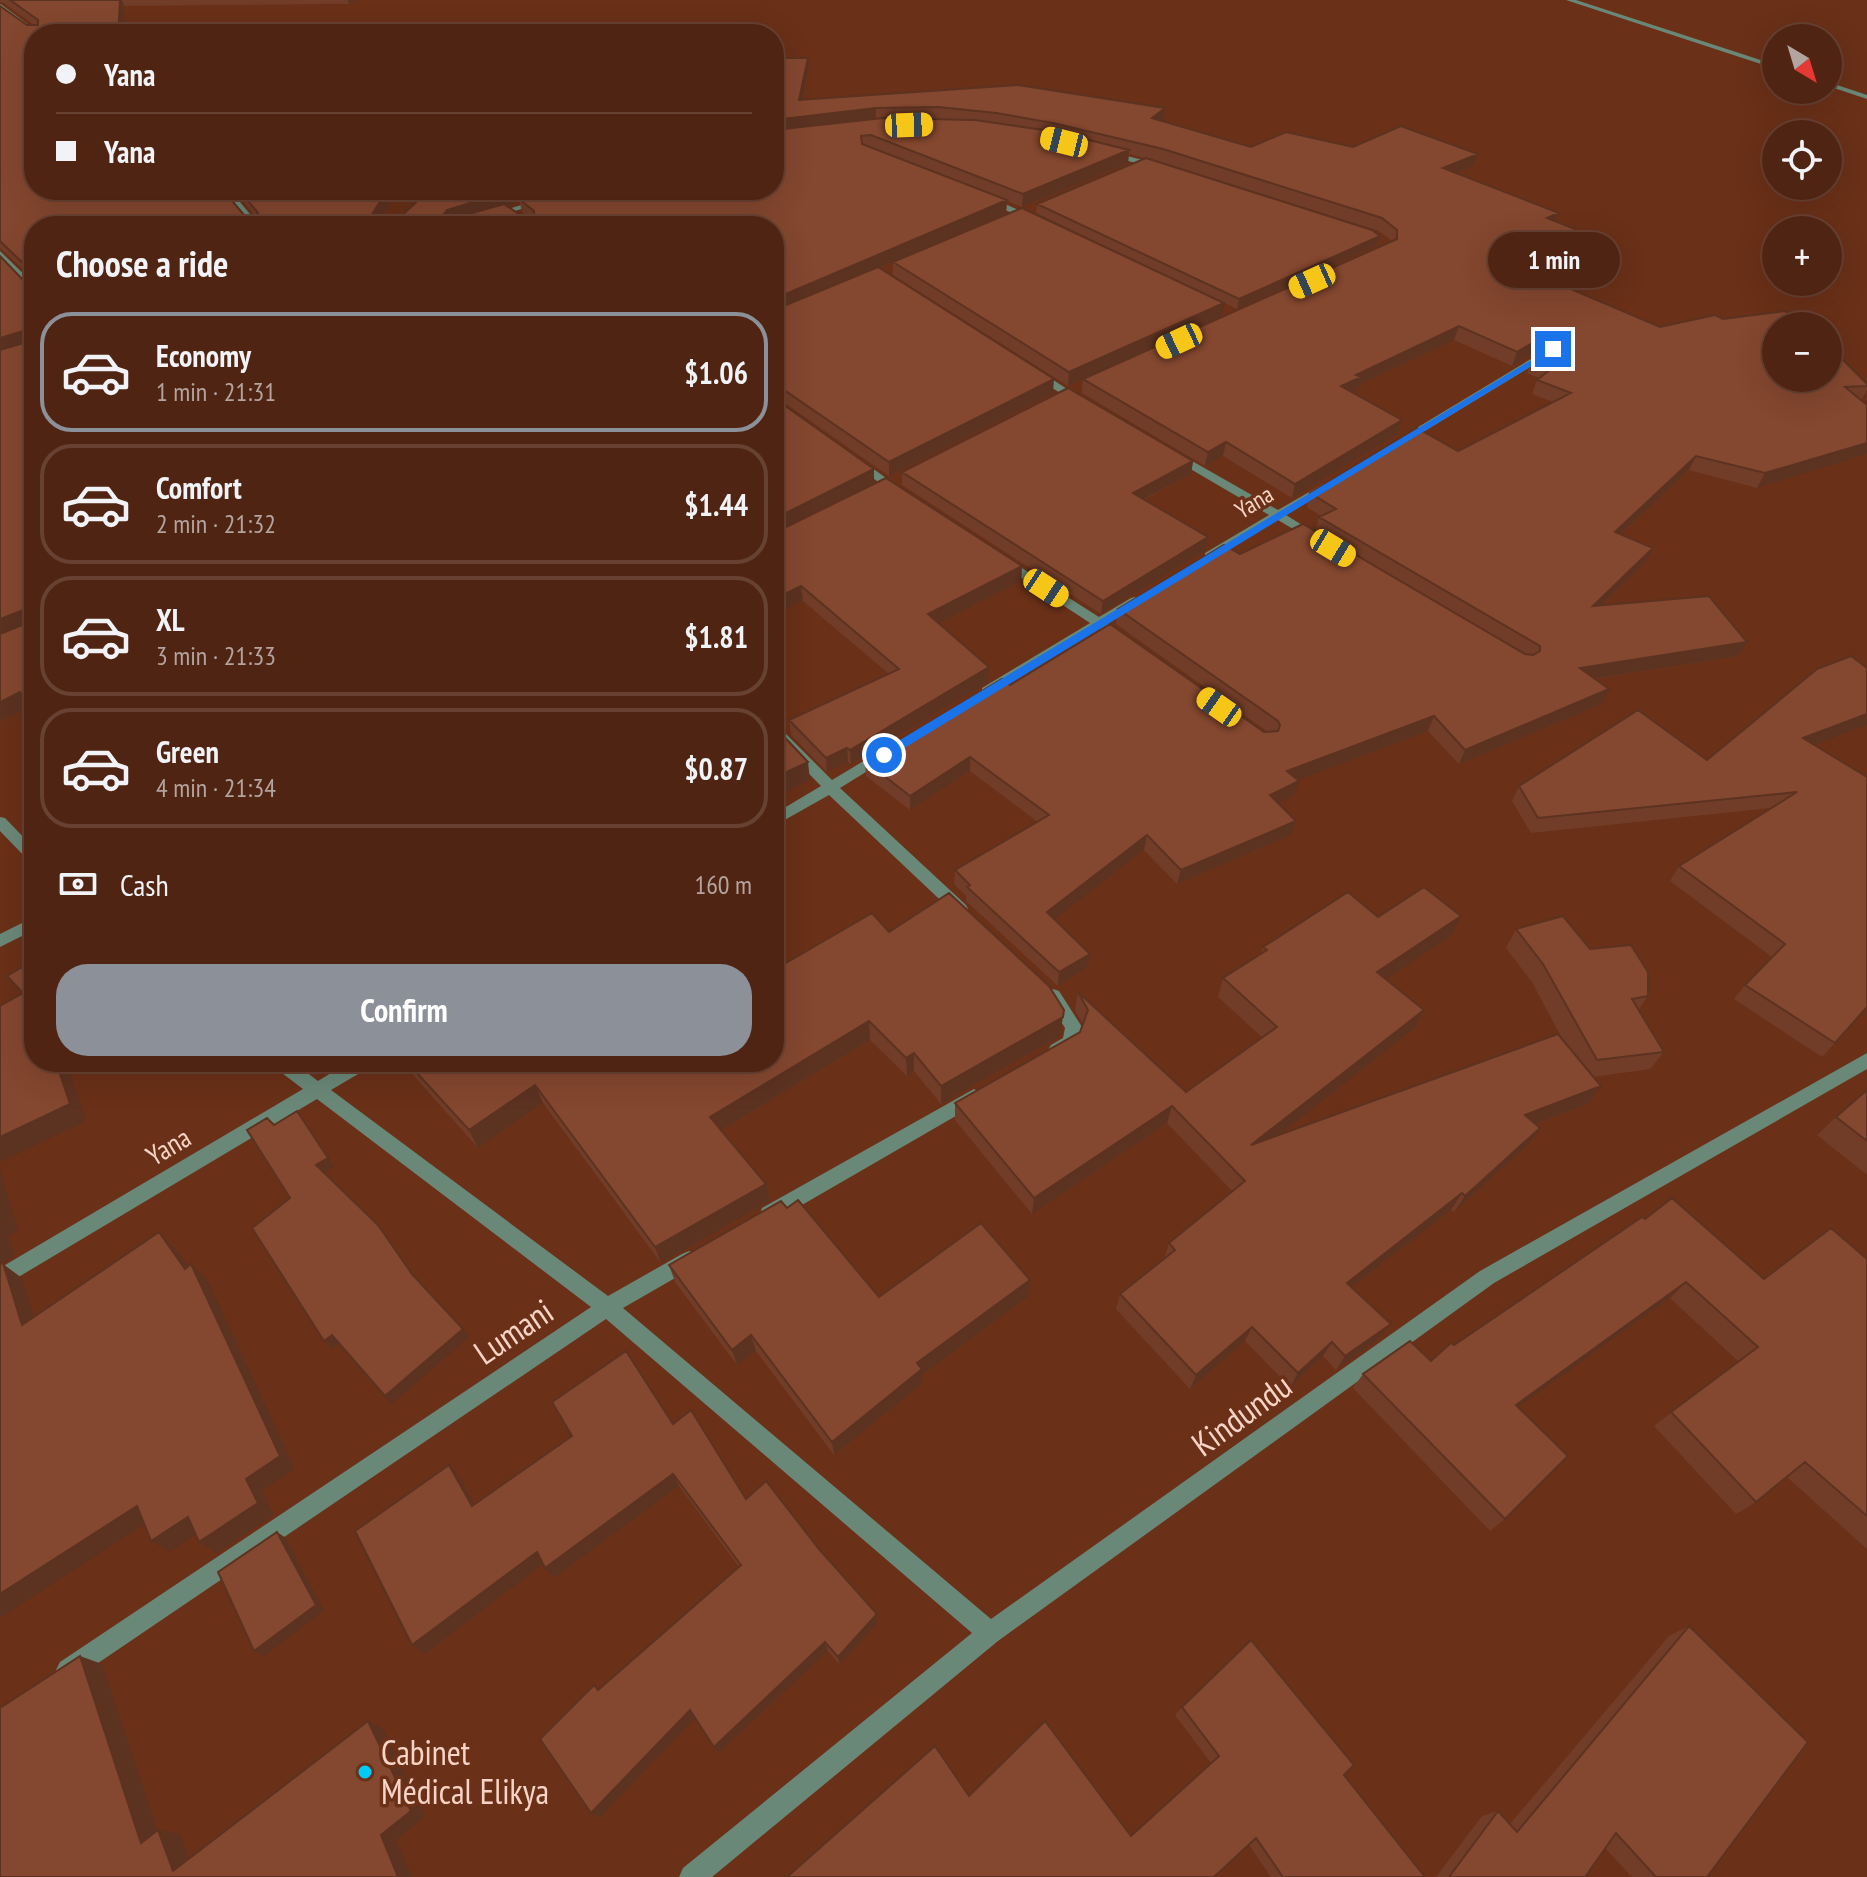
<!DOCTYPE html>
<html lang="en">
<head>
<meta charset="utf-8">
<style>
	:root { --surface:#502412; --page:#562c1b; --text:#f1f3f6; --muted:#b4a49f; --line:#674132; --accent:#8c9099 }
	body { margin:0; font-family:"PT Sans Narrow",sans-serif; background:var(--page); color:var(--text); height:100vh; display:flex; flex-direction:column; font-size:30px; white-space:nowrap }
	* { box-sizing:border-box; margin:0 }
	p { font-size:26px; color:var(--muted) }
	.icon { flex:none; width:44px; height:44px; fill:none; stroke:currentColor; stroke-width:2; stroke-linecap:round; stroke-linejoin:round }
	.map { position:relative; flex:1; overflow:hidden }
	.side { position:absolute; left:24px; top:216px; width:760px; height:856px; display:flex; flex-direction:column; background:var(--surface); border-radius:32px; box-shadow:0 8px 32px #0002,0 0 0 2px var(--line) }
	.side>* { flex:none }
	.guide { position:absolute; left:24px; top:24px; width:760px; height:176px; border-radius:32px; box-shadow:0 8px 32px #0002,0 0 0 2px var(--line); display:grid; align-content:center; height:176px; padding:0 32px; background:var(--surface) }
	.needle { width:52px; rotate:142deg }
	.buttons { position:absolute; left:1762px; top:24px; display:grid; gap:16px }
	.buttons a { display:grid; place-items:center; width:80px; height:80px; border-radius:50%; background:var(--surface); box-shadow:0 8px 32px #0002,0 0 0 2px var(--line); font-size:40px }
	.end { position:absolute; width:36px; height:36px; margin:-18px; border:10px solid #1a73e8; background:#fff; box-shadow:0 0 0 4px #fff }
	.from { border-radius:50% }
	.bubble { position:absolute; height:56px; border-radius:28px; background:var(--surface); box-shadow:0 8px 32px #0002,0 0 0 2px var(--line); font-size:26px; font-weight:700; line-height:56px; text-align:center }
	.car { position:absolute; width:24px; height:48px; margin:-24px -12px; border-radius:10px; box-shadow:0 0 6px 2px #0007; background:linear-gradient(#f5c518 24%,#345 0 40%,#f5c518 0 76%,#345 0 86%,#f5c518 0) }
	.guide b { display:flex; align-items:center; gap:28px; height:76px; font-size:30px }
	.guide b+b { border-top:2px solid var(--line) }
	.guide i { width:20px; height:20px; background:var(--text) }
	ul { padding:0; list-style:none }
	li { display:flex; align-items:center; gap:24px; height:120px; margin:0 16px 12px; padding:0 16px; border:4px solid var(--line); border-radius:32px }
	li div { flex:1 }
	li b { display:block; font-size:30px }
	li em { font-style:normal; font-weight:700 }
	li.selected { border-color:var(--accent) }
	li>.icon { width:72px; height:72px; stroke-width:1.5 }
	h2 { padding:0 32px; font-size:36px; line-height:96px }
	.pay { display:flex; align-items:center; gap:20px; height:88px; padding:0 32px; font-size:30px }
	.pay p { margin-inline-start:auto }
	.primary-button { display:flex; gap:16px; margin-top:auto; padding:16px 32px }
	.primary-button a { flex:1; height:92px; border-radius:32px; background:var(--accent); color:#fff; font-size:32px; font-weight:700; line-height:92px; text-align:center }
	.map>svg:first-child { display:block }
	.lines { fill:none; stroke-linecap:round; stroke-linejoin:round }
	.street { fill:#6a8878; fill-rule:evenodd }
	.wall { fill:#723d28 }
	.shaded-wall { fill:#5c3221 }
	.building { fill:#84472f; stroke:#5c3221; stroke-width:2 }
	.route { fill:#1a73e8 }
	.poi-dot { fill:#01cbf9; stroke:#6a3018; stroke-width:3 }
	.labels { text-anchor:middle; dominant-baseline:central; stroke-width:7; stroke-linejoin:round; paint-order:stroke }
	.far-street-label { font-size:24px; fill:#f8d4c6; stroke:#6a3018 }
	.street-label { font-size:28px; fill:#f8d4c6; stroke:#6a3018 }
	.near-street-label { font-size:34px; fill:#f8d4c6; stroke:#6a3018 }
	.near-poi-label { font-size:34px; fill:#f8d4c6; stroke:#6a3018; text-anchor:start }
</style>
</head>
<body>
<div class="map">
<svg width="1867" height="1877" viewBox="0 0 1867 1877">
	<rect width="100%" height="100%" fill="#6a3018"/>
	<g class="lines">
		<!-- street -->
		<path class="street" d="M1566 0H1576L1776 65V69Z
			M0 4 2 5 41 34H34L0 9Z
			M1828 82 1867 95V99L1828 86Z
			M1108 151 1162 165 1163 167 1159 169 1105 155Z
			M221 190H230L260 226H251Z
			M572 190H585L465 226H451Z
			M983 197H989L1039 219 1032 221 983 201Z
			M0 251 34 284V293L0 259Z
			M1549 348 1554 351 1553 353 1405 443 1395 441Z
			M1033 372H1041L1087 402 1078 404 1033 376Z
			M1170 453H1178L1278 510 1323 484H1331V488L1286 515 1323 538 1321 541H1313L1278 520 1213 559H1205V553L1269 515 1170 457Z
			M852 459H860L905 492 895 494 852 463Z
			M1006 558 1099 617 1131 598 1135 597 1141 601 1108 623V629H1098L992 694H982V688L1090 623 1002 565V559Z
			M774 725 779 727 832 780 877 753H887L889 756 887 759 840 788 966 905 968 909 966 913H954L829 795 774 826V814L821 786 774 738Z
			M0 817 5 818 34 848V863L29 861 0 831Z
			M34 917V930L0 947V934Z
			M1053 989 1059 991 1082 1027 1076 1047 1057 1057 1051 1055 1048 1050 1051 1045 1063 1038 1065 1028 1045 996 1047 991Z
			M1867 1053V1069L1494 1283 998 1641 712 1877H679L683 1868 972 1633 606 1319 76 1678 68 1682 60 1678 56 1670 60 1662 591 1307 317 1099 0 1288V1268L303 1089 274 1067 271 1062H293L318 1081 349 1062H373L370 1067 331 1090 608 1296 682 1254 689 1251 696 1254 699 1260 696 1266 623 1308 991 1619 1480 1271Z
			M974 1089 980 1092 983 1097 980 1102 776 1220 769 1223 762 1220 760 1214 762 1208Z"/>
	</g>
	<!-- wall -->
	<path class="wall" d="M0 0H357L349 4 124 6 34 34 244 215 255 216 234 190H399L377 226 30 707 0 721V256L25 282H29V275L0 248V6L27 25H34L4 3 0 2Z
		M808 58 809 69 803 100 1018 85 1163 120 1162 121 1251 147H1353L1478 154 1474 166 1457 173 1559 213 1556 221 1575 229 1570 242 1565 245 1588 268 1558 284 1660 327 1723 319 1867 384V390L1861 400 1757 488 1689 470 1621 534 1653 548 1646 562 1602 605 1738 656 1595 679 1602 704 1459 764 1428 731 1298 780 1294 795 1278 803 1296 821 1291 835 1177 884 1144 850 1054 919 1090 954 1087 968 1058 986 966 901V896L954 884 955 870 1038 822 970 771 910 810 866 776 865 761 1010 685 1268 732 1116 624 1118 609 1240 554 1315 531 1319 517 1321 516 1307 507 1310 493 1458 451 1553 402 1532 394 1537 380 1539 378 1527 373 1532 359 1554 346 1547 344 1512 366 1454 340 1359 385 1357 391 1354 393 1402 420 1398 434 1292 498 1223 456 1205 466 1082 393 1083 379 1392 241 1379 231 1161 162 1129 154 1128 163 1022 207 1007 201 1006 213 879 268 1053 393 889 476 776 397H774L391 226 512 204 506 206 522 216H527L522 212 519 199 525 198 514 190H774Z
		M1037 204 1380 236 1377 245 1237 309 1036 213Z
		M893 262 1222 316 1068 386 893 275Z
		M774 398 874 484 1022 566 1021 581 939 623 989 667 988 682 851 764 848 762 827 772 791 735 789 720 889 674 803 601 783 610 774 602Z
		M1193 461 1191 474 1144 500 1208 537 1206 550 1101 614 902 485V472Z
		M1814 745 1835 1043 1822 1057 1734 999 1745 985 1772 957 1670 881 1679 866 1771 808 1531 833 1512 801 1519 786Z
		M1378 917 1452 935 1386 979 1424 1010 1415 1028 1279 1135 1564 1042 1532 982 1506 948 1516 929 1590 949 1648 996 1639 1009 1664 1052 1650 1069 1593 1077 1588 1104 1536 1124 1528 1145 1454 1212 1451 1210 1352 1287 1391 1324 1380 1338 1336 1370 1323 1356 1290 1387 1245 1341 1190 1389 1116 1309 1120 1294 1164 1259 1169 1243 1232 1191 1167 1123 1032 1214 955 1120V1103L1080 1032 1083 1024 1075 1010 1078 992 1186 1092 1262 1037 1218 997 1223 978 1261 954 1263 947Z
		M889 932 1060 1036 941 1104 914 1071 907 1076 870 1040 722 1130 766 1184 770 1201 661 1263 543 1103 478 1148 414 1076 406 1062H774Z
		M1867 1090V1175L1817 1135 1836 1117Z
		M787 1208 879 1297 1030 1280 1028 1297 922 1375V1384L834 1455 756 1351 737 1365 675 1282 669 1265Z
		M1645 1219 1764 1279 1867 1259V1549L1787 1477 1756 1502 1736 1514 1654 1426 1738 1361 1670 1298 1518 1407 1505 1519 1490 1531 1353 1388 1363 1374 1431 1361Z
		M673 1424 746 1499 819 1549 877 1614 878 1623 840 1665 828 1651 719 1753 695 1718 600 1818 591 1813 594 1685 599 1689 739 1567 679 1486 554 1578 543 1564 425 1654 460 1477 475 1504Z
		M1689 1626 1707 1877H1632L1605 1848 1585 1877H1436L1482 1816 1498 1811 1510 1824 1669 1636Z
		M1182 1707 1344 1775 1425 1877H1271L1249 1845 1214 1877 969 1796 1131 1836 1211 1763 1175 1715Z"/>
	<!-- shaded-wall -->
	<path class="shaded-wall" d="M120 0H122L124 6 123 34H118Z
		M348 0H357L349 4Z
		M808 58 809 69 800 112 799 100Z
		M876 108V120L774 132V120Z
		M1165 108 1163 120 1150 130 1152 118Z
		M1129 150 1128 163 1022 207 1023 194Z
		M1478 154 1474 166 1439 181 1443 168Z
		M387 190H399L377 226H365Z
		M525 190H561L528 200Z
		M509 191 512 204 450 223 444 214 447 210Z
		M1007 200 1006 213 774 313V299Z
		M1559 213 1554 226 1547 218Z
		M1575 229 1570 242 1547 253 1552 240Z
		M1380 236 1377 245 1237 309 1239 299Z
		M1593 255 1588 268 1542 293 1547 279Z
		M1224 303 1222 316 1068 386 1069 372Z
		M1459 326 1454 340 1359 385 1357 391 1338 400 1341 386 1356 375Z
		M26 330 33 344 0 354V338Z
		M1553 331 1547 344 1512 366 1517 352Z
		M1054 379 1053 393 889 476V462Z
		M1402 420 1398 434 1292 498 1295 484Z
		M1226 442 1223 456 1205 466 1208 452Z
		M1867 443V454L1757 488 1765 473Z
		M1696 456 1689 470 1608 546 1615 532Z
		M1193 461 1191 474 1131 506 1133 493Z
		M874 469V484L774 535V519Z
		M1208 537 1206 550 1101 614 1103 601Z
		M1653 548 1646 562 1586 620 1593 606Z
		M1022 566 1021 581 928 629V614Z
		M801 586 803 601 783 610 781 596Z
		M23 610 33 624 0 638V619Z
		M1747 642 1738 656 1573 682 1580 668Z
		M989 667 988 682 851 764 850 750Z
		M1609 689 1602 704 1459 764 1465 750Z
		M20 692 31 707 0 721V702Z
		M1867 714V725L1793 753 1803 738Z
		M1434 716 1428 731 1283 786 1287 771Z
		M847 748 848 762 827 772 826 758Z
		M970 757V771L910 810V796Z
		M808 762 810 780 774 798V778Z
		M1299 781 1294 795 1266 810 1270 795Z
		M1296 821 1291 835 1177 884 1181 870Z
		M1147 835 1144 850 1046 926 1047 912Z
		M1461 916 1452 935 1369 991 1377 972Z
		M1090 954 1087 968 1058 986 1059 972Z
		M1064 1010 1060 1036 941 1104V1086Z
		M1424 1010 1415 1028 1245 1162 1251 1145Z
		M869 1021 870 1040 715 1134 710 1117Z
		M914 1053V1071L907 1076 906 1058Z
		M56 1062H66L86 1121 0 1162V1137Z
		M535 1085 543 1103 478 1148 469 1130Z
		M1601 1086 1588 1104 1514 1132 1525 1115Z
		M1172 1106 1167 1123 1032 1214 1034 1198Z
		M297 1111 334 1167 322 1174 316 1165Z
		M1540 1128 1528 1145 1454 1212 1465 1196Z
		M0 1170 18 1231 8 1236 15 1256 3 1264 22 1278 42 1340 22 1325 0 1266Z
		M766 1184 770 1201 661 1263 655 1247Z
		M1462 1193 1451 1210 1338 1298 1347 1283Z
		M159 1232 175 1248 200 1282 191 1264 207 1279 295 1469 262 1491 274 1515 217 1553 199 1542 246 1479 185 1269Z
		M1030 1280 1028 1297 922 1375V1384L834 1455 832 1442 917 1363Z
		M1686 1282 1670 1298 1502 1419 1516 1405Z
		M1391 1324 1380 1338 1336 1370 1345 1356Z
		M1252 1327 1245 1341 1190 1389 1196 1375Z
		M463 1329 469 1337 392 1404 385 1396Z
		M332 1335 340 1343 332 1349 324 1341Z
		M751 1335 756 1351 737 1365 732 1350Z
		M1332 1342 1323 1356 1290 1387 1298 1373Z
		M449 1465 460 1477 482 1517 472 1506Z
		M673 1474 679 1486 554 1578 545 1568Z
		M137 1506 156 1517 0 1618V1594Z
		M188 1517 205 1528 170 1552 151 1541Z
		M277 1532 286 1538 324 1611 264 1656 254 1651Z
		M537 1552 546 1562 425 1654 412 1645Z
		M877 1614 878 1623 840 1665 838 1657Z
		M825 1642 828 1651 719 1753 714 1747Z
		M80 1656 102 1664 163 1847 141 1843Z
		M690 1710 696 1717 600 1818 591 1813Z
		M368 1721 383 1728 425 1816 396 1840 412 1877H398L381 1835Z
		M158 1830 180 1834 194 1874 173 1871Z"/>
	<!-- building -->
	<path class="building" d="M10 0H120L118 34H34V190H223L244 215 255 216 258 213 239 190H387L365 226H34V713L20 692 0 702V634L27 623V612L23 610 0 619V350L27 342 30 333 26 330 0 338V256L25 282H29V269L0 241V6L27 25H38V20Z
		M774 58H808L799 100 1018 85 1165 108 1152 118 1251 147 1286 132 1353 147 1401 126 1420 133 1478 154 1443 168 1559 213 1547 218 1575 229 1552 240 1593 255 1547 279 1660 327 1715 315 1723 319 1785 311 1805 326H1776V378H1828V345L1867 384V386L1845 387 1867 405V443L1765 473 1696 456 1615 532 1653 548 1593 606 1709 596 1747 642 1580 668 1609 689 1465 750 1434 716 1287 771 1299 781 1270 795 1296 821 1181 870 1147 835 1047 912 1090 954 1059 972 967 887 970 885 955 870 1049 815 970 757 910 796 865 761 1002 679 1010 685 1110 624 1264 732 1278 731 1280 725 1278 721 1118 609 1224 545 1240 554 1303 524 1525 654 1533 655 1540 651V646L1319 517 1336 509 1310 493 1417 428 1458 451 1571 393 1537 380 1552 368 1532 359 1564 340 1565 333 1553 331 1517 352 1459 326 1356 375 1361 377 1341 386 1402 420 1295 484 1226 442 1208 452 1083 379 1397 239V230L1382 218 1163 149 1053 123 996 113 938 107 876 108 774 120Z
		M883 118 975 120 1057 132 1129 150 1023 194 871 135 861 136 862 144 1007 200 774 299V226H391L429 190H508L509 191 447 210 444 214 462 216 504 204 522 216 534 215V211L519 199 551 190H774V130Z
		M1146 158 1372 230 1380 236 1239 299 1037 204Z
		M1022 208 1224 303 1069 372 893 262Z
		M878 267 1054 379 889 462 774 383V310Z
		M1068 388 1193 461 1133 493 1208 537 1103 601 902 472Z
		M774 398 874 469 774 519Z
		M886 478 1022 566 928 614 989 667 850 750 847 748 826 758 789 720 899 669 801 586 781 596 774 589V533Z
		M1851 656 1867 668V714L1803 738 1867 777V1007L1835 1043 1745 985 1785 944 1679 866 1797 792 1538 818 1519 786 1638 710 1707 760 1817 669Z
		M774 726 808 762 774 778Z
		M1424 887 1461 916 1377 972 1424 1010 1251 1145 1558 1034 1601 1086 1525 1115 1540 1128 1465 1196 1462 1193 1347 1283 1391 1324 1345 1356 1332 1342 1298 1373 1252 1327 1196 1375 1120 1294 1175 1250 1169 1243 1245 1181 1172 1106 1034 1198 955 1103 1080 1032 1088 1010 1078 992 1186 1092 1277 1027 1223 978 1267 950 1263 947 1348 892 1378 917Z
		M949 893 1049 986 1064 1010 1063 1017 941 1086 914 1053 906 1058 869 1021 710 1117 766 1184 655 1247 535 1085 469 1130 407 1062H774V970L872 913 889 932Z
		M1563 916 1590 949 1631 945 1648 972V996L1632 999 1664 1052 1597 1060 1543 964 1516 929Z
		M34 960V1062H56L70 1104 0 1137V1006L23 993 7 976Z
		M1867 1090V1141L1836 1117Z
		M297 1111 328 1158 316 1165 378 1225 412 1274 463 1329 385 1396 332 1335 324 1341 252 1228 290 1198 247 1130 267 1118 274 1125Z
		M1672 1198 1764 1279 1831 1228 1867 1259V1516L1805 1462 1756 1502 1671 1412 1758 1347 1686 1282 1516 1405 1568 1456 1505 1519 1363 1374 1410 1341 1431 1361 1451 1343 1454 1345 1642 1217 1645 1219Z
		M798 1200 879 1297 981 1223 1030 1280 917 1363 922 1369 832 1442 751 1335 732 1350 669 1265 781 1201 787 1208Z
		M159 1232 185 1269 191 1264 280 1456 246 1479 258 1503 199 1542 188 1517 151 1541 137 1506 0 1594V1264L3 1263 22 1325Z
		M626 1351 673 1424 691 1410 746 1499 766 1481 819 1549 877 1614 838 1657 825 1642 714 1747 690 1710 591 1813 540 1739 594 1685 598 1690 741 1565 673 1474 545 1568 537 1552 412 1645 355 1531 449 1465 472 1506 572 1436 552 1402Z
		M277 1532 316 1605 254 1651 218 1572Z
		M1689 1626 1808 1742 1707 1877H1656L1616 1833 1585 1877H1449L1498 1811 1517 1832Z
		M1251 1640 1354 1765 1344 1775 1425 1877H1283L1256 1838 1214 1877H787L935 1746 969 1796 1045 1721 1131 1836 1219 1756 1182 1707Z
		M80 1656 141 1843 158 1830 173 1871 368 1721 411 1811 381 1835 398 1877H0V1708Z"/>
	<!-- route -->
	<path class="route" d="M1553 347 1556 351 888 758H880V752Z"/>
	<!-- markers -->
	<circle class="poi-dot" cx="365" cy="1772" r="8"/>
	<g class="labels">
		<!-- far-street labels -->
		<g class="far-street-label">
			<text transform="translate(1254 502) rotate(-31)">Yana</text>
		</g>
		<!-- street labels -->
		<g class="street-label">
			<text transform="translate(168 1146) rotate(-31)">Yana</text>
		</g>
		<!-- near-street labels -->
		<g class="near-street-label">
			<text transform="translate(513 1331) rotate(-34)">Lumani</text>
			<text transform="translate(1241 1414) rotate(-36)">Kindundu</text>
		</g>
		<!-- near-poi labels -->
		<g class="near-poi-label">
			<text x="381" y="1752">Cabinet<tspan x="381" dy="39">Médical Elikya</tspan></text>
		</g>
	</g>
</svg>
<div class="buttons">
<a><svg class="needle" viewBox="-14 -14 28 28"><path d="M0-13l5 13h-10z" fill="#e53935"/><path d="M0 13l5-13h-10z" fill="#b4a49f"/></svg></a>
<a><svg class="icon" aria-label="locate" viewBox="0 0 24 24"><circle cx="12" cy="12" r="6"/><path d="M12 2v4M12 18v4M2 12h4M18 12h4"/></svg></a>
<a>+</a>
<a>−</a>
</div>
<i class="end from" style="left:884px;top:755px"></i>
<i class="end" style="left:1553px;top:349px"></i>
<div class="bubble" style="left:1488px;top:232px;width:132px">1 min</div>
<i class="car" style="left:909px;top:125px;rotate:88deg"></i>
<i class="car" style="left:1064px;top:142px;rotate:284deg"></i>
<i class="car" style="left:1312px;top:281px;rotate:246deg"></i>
<i class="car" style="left:1179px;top:341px;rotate:245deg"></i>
<i class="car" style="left:1333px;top:548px;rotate:121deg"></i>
<i class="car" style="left:1046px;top:588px;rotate:123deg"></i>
<i class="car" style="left:1219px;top:707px;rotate:305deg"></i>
<div class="guide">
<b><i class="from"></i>Yana</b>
<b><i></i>Yana</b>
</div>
<section class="side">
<h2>Choose a ride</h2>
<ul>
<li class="selected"><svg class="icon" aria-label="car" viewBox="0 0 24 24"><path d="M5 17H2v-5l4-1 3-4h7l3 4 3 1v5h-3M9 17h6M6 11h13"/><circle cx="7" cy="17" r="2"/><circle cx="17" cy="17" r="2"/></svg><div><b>Economy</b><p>1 min · 21:31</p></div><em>$1.06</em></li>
<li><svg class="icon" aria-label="car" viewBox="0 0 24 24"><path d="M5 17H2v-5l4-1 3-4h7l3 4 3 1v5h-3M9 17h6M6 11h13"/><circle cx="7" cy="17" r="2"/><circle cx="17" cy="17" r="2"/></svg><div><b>Comfort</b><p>2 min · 21:32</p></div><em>$1.44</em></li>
<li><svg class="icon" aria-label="car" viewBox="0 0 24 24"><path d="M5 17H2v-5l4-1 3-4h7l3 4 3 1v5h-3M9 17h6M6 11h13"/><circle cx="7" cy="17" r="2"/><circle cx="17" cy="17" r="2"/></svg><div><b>XL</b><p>3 min · 21:33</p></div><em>$1.81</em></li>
<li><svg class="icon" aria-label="car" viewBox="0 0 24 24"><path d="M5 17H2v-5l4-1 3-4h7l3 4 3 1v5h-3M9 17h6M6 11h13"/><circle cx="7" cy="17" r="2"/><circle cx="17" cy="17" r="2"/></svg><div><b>Green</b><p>4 min · 21:34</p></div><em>$0.87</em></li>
</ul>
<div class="pay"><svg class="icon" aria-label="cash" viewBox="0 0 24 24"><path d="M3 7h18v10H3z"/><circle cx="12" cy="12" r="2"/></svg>Cash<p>160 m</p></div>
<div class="primary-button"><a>Confirm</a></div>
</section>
</div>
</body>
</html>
